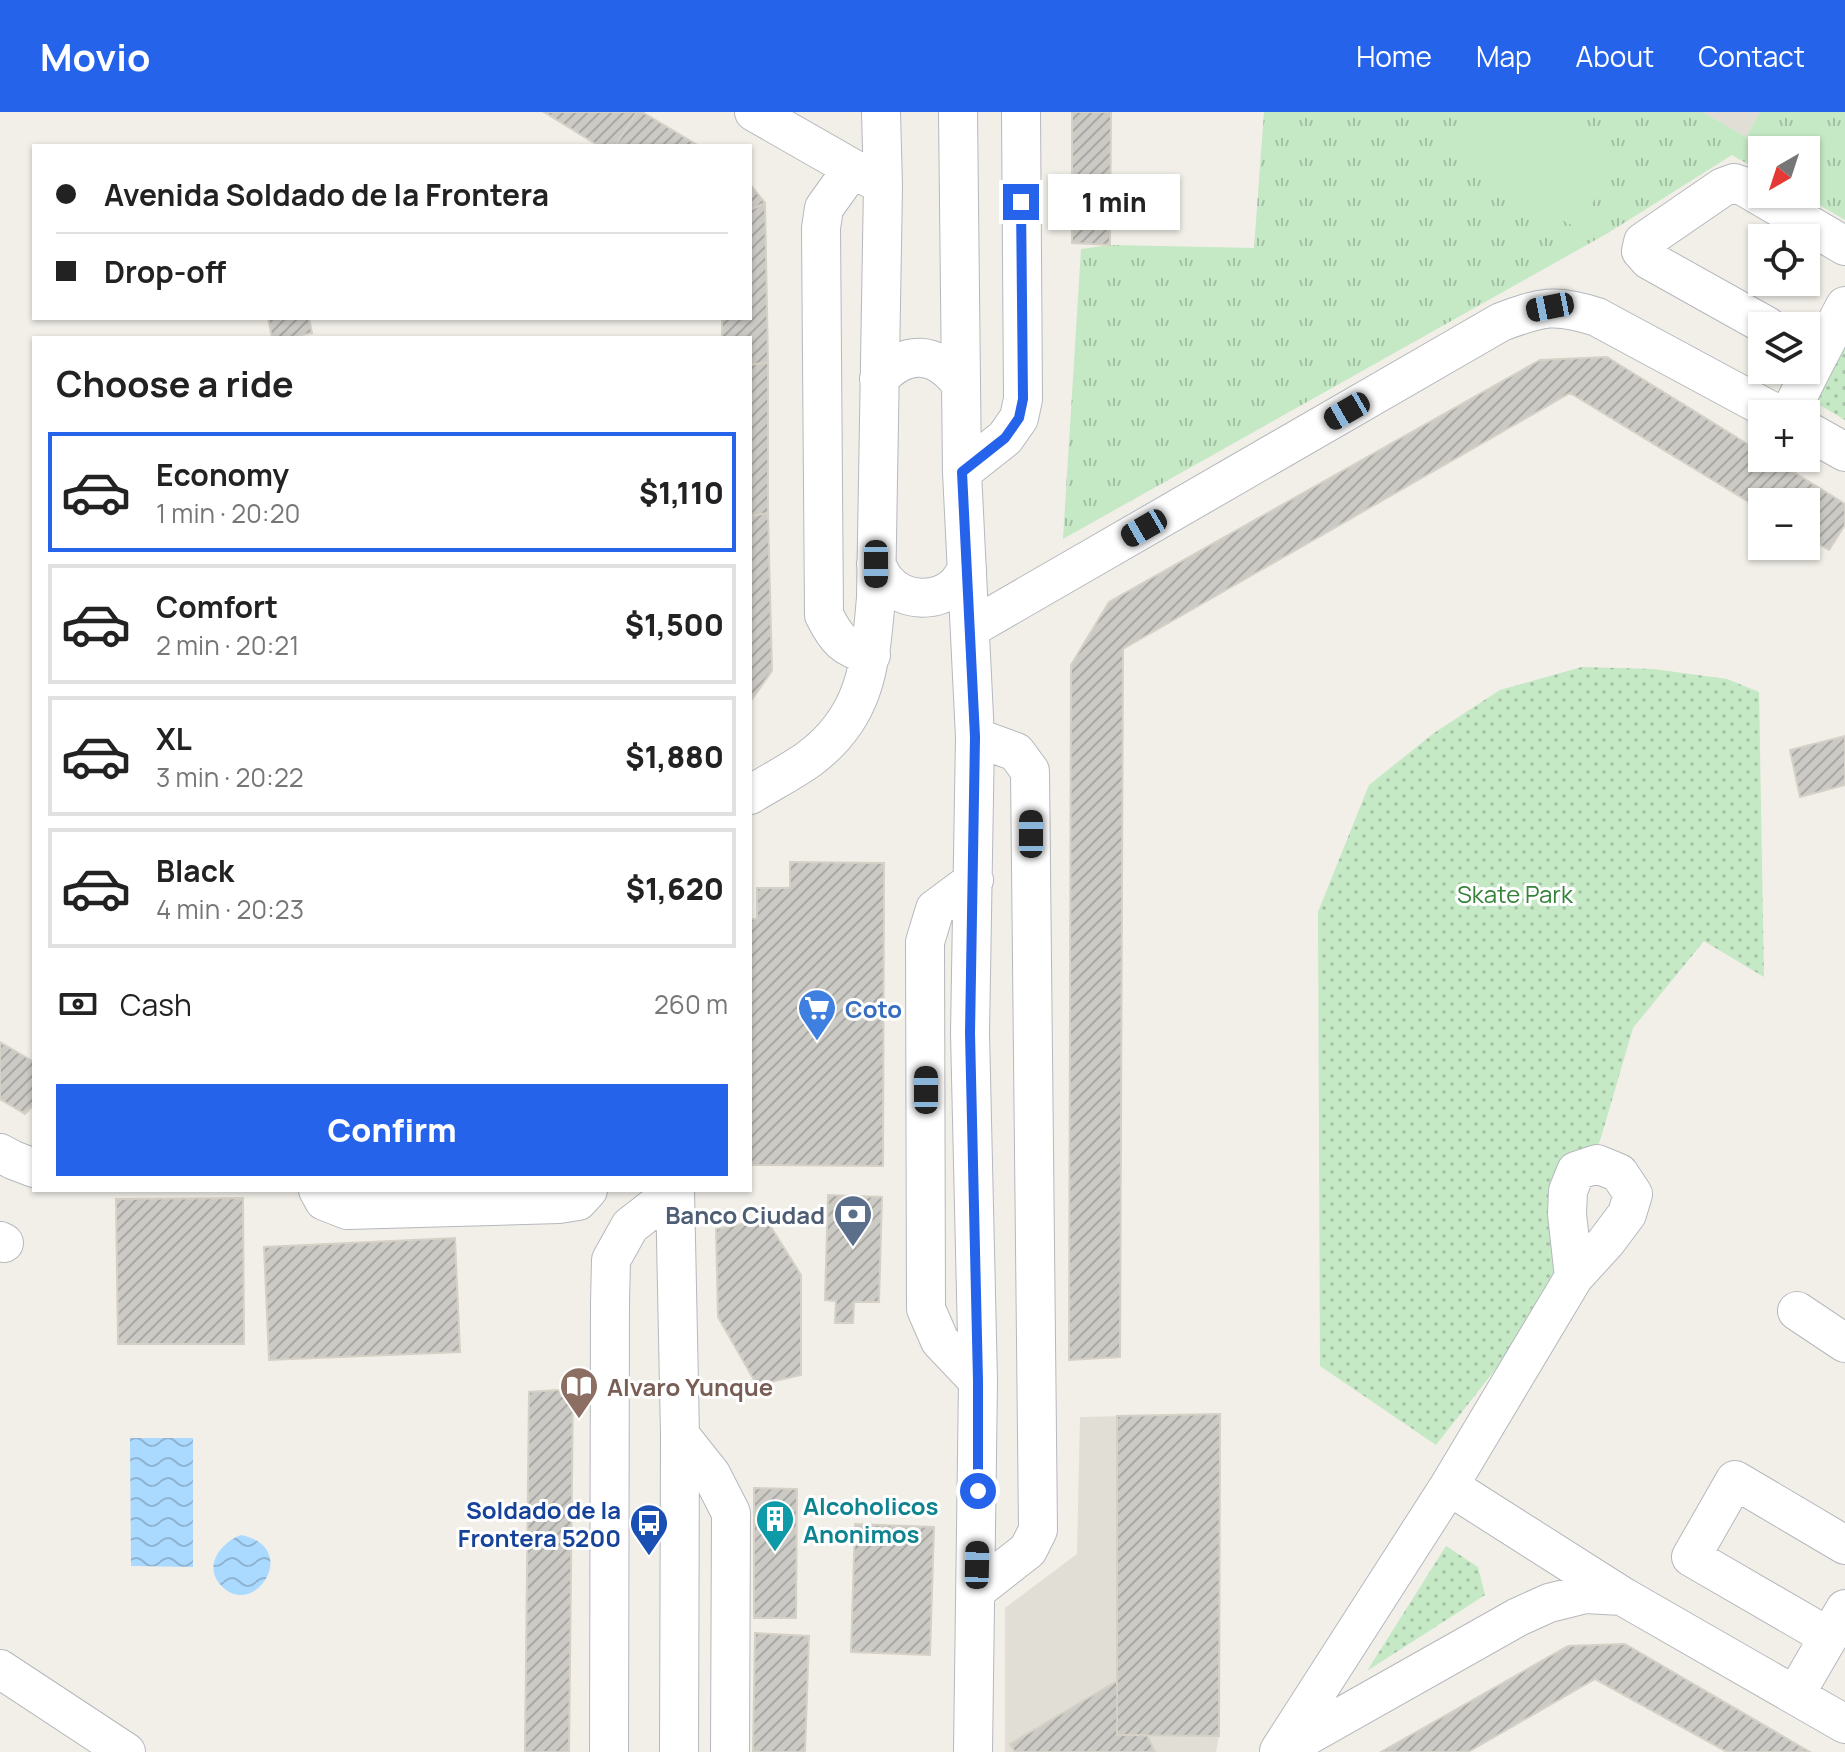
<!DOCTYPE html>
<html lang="en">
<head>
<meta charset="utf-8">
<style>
	:root { --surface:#fff; --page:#f6f6f6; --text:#222; --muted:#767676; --line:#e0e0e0; --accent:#2563eb }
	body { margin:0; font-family:Manrope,sans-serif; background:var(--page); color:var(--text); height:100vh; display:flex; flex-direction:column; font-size:30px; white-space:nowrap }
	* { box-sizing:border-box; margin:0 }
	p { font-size:26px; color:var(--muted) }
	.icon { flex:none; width:44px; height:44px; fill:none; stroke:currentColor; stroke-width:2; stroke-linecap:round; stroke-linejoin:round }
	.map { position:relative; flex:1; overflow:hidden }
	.side { position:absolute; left:32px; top:224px; width:720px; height:856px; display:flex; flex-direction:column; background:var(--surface); border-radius:0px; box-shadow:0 2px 6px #0004 }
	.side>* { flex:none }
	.top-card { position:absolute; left:32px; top:32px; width:720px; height:176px; border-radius:0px; box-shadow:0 2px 6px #0004; display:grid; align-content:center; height:176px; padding:0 24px; background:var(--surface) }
	.needle { width:52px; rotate:219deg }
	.controls { position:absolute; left:1748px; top:24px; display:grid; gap:16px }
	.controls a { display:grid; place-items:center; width:72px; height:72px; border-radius:0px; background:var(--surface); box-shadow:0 2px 6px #0004; font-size:40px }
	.end { position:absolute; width:36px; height:36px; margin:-18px; border:10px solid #2563eb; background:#fff; box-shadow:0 0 0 4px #fff }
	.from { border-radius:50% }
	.bubble { position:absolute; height:56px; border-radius:0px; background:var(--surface); box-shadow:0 2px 6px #0004; font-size:26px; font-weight:800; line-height:56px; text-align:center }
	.car { position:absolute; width:24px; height:48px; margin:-24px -12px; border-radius:10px; box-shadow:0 0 6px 2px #0007; background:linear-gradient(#222 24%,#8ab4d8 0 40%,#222 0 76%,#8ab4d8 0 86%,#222 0) }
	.top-card b { display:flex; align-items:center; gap:28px; height:76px; font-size:30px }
	.top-card b+b { border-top:2px solid var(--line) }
	.top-card i { width:20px; height:20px; background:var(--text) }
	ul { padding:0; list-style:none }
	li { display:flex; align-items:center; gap:24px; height:120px; margin:0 16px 12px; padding:0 8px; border:4px solid var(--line); border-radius:0px }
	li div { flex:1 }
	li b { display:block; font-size:30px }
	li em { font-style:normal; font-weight:800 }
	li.active { border-color:var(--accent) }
	li>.icon { width:72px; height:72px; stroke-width:1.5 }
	h2 { padding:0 24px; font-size:36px; line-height:96px }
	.pay { display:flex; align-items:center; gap:20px; height:88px; padding:0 24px; font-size:30px }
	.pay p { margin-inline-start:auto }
	.button { display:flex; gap:16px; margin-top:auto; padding:16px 24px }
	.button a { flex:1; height:92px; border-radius:0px; background:var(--accent); color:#fff; font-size:32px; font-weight:800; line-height:92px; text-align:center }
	header { display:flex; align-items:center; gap:48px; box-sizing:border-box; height:112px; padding:0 40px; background:var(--accent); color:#fff }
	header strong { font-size:38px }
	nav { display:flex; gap:44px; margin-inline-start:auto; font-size:28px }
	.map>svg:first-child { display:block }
	.education { fill:#e1ded6 }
	.grass { fill:url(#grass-tufts) }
	.park { fill:url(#park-dots) }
	.pitch { fill:#c5e8c5 }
	.water { fill:url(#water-waves) }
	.building { fill:url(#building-hatch); stroke:#d6d1c6; stroke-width:2 }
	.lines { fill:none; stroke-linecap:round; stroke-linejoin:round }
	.minor-casing { stroke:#b5b8bc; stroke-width:40 }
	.minor { stroke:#fff; stroke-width:38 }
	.route { stroke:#2563eb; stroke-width:10 }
	.labels { text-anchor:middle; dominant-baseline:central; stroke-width:6; stroke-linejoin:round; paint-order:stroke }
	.park-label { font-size:24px; fill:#348238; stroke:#fff }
	.shop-label { font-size:24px; font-weight:bold; fill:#366cbe; stroke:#fff; text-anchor:start }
	.service-label { font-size:24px; font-weight:bold; fill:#4e5e75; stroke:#fff; text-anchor:end }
	.education-label { font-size:24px; font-weight:bold; fill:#785e54; stroke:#fff; text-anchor:start }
	.culture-label { font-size:24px; font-weight:bold; fill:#0d838f; stroke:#fff; text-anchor:start }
	.transit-label { font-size:24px; font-weight:bold; fill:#164399; stroke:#fff; text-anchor:end }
</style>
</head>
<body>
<header>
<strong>Movio</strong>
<nav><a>Home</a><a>Map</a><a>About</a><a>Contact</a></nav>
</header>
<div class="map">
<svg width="1845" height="1640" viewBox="0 0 1845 1640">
	<defs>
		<pattern id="grass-tufts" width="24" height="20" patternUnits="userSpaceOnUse" patternTransform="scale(2)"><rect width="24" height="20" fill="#c5e8c5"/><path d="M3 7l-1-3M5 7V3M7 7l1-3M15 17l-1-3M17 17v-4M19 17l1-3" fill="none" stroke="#a3c0a4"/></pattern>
		<pattern id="park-dots" width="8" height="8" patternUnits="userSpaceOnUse" patternTransform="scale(2)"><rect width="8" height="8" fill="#c5e8c5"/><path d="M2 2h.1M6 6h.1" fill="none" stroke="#a3c0a4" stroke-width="1.8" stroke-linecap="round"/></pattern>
		<pattern id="water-waves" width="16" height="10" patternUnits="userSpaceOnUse" patternTransform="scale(2)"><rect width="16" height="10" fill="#aadaff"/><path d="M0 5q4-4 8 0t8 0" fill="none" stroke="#8eb4d2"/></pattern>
		<pattern id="building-hatch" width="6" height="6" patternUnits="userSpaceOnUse" patternTransform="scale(2)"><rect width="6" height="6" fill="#cccac5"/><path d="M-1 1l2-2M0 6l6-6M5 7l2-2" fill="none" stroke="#a9a8a4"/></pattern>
	</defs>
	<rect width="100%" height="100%" fill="#f1efe8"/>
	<!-- education -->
	<path class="education" d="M1703 0H1760L1746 25Z
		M1220 1302 1219 1624 1216 1640H1005V1496L1077 1442 1080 1305Z"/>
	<!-- grass -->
	<path class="grass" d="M1264 0H1703L1746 25 1760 0H1845V108L1801 82H1806V38H1762V60L1732 43 1608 121 1063 427 1081 137 1110 133 1254 136Z"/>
	<!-- park -->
	<path class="park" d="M1845 201V308L1800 281Z
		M1582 555 1653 557 1727 567 1759 580 1764 865 1704 829 1633 916 1602 1022 1556 1165 1498 1254 1436 1333 1320 1254 1318 800 1369 673 1434 621 1500 578Z
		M1446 1434 1478 1455 1485 1483 1367 1559Z"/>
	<!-- pitch -->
	<path class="pitch" d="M1481 0H1547L1621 41 1578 117 1455 47Z"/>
	<!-- water -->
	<path class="water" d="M130 1326H193V1455L131 1454Z
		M241 1423C304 1436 251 1512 219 1471 204 1452 222 1430 241 1423Z"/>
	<!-- building -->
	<path class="building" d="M544 0H642L699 34H599Z
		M544 0H637L615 34H599Z
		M637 0H642L699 34H615Z
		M1072 0H1111L1110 133 1072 131Z
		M750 72 765 91 768 250V401L772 559 750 590V226H722V206H750Z
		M750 72 765 91 750 98Z
		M765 91 768 250 750 253V226H722V206H750V98Z
		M268 206H309L312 221 287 226H272Z
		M1607 245 1762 341V346H1771L1845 392V413L1829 438 1806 425V390H1762V398L1570 281 1123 537 1120 1245 1069 1248 1071 553 1109 490 1540 248Z
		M768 250V401L750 404V253Z
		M768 401 772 559 750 590V404Z
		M1845 624V673L1800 685 1790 638Z
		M790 750 884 751 883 1054 750 1053V807H757V776H790Z
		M0 930 34 950V992L25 1002 0 987Z
		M0 930 34 950V992L25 1002 0 987Z
		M828 1083 882 1085 879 1190H854L853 1211H835L836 1189 825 1188Z
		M243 1086 244 1232H118L116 1087Z
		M766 1107 801 1163V1263L757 1273 718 1205 716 1117Z
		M455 1126 460 1240 269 1248 264 1135Z
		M573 1277 569 1640H525L529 1280Z
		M1220 1302 1219 1624 1117 1623V1304Z
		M754 1376 797 1377 796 1506H754Z
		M855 1412 934 1415 930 1543 851 1540Z
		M755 1521 809 1524 805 1640H753Z
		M1625 1532 1810 1640H1727L1595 1567 1468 1640H1381L1568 1534Z
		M1117 1569V1623H1147L1155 1640H1015L1010 1632Z"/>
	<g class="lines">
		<defs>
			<path id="minor" d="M754 0 873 68
				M958 0 962 360 975 625 970 921 978 1269 973 1640
				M852 57 824 96 821 116 824 503C836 527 844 537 871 543
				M1767 214 1649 148 1641 139 1643 130 1723 75 1734 71 1743 74 1845 134
				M1806 236 1819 243 1845 194
				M879 267C906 237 936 239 960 271
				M1789 302 1819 243
				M1806 318 1845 340
				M962 360 1005 326 1019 306 1023 287 1021 0
				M876 452C879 457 882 465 886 469 903 490 937 491 956 473 960 469 964 462 967 457
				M971 516 1501 210C1541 195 1555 191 1597 205L1777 302
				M975 625 1016 640 1030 659 1038 1418 1028 1438 977 1478
				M750 683C769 671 791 660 809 647 867 604 870 552 876 486L883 74 881 0
				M974 768 935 797 925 830 926 1197 940 1229 978 1269
				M0 1041 13 1048 34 1056
				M318 1078 324 1089 347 1098 559 1092 578 1089 588 1078
				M675 1078 680 1323 679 1640
				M0 1129 4 1131
				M1797 1199 1845 1231
				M680 1323 711 1362 731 1401 730 1640
				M1449 1374 1622 1484
				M1829 1525 1691 1445 1735 1368 1845 1433
				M0 1557 126 1640
				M1795 1583 1845 1497
				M1284 1637 1518 1505 1549 1491 1585 1482 1622 1484 1845 1612
				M1279 1639 1449 1374 1574 1165 1606 1130 1627 1102 1633 1082 1619 1061 1597 1052 1576 1059 1568 1079 1567 1102 1574 1165
				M609 1640 610 1191 611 1148 630 1114 675 1079"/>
		</defs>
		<!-- minor casing -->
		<use href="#minor" class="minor-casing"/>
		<!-- minor -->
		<use href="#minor" class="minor"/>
	</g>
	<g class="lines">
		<!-- route -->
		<path class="route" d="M978 1379V1269L970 921 975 625 962 360 1005 326 1019 306 1023 287 1021 90"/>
	</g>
	<!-- icons -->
	<defs>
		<symbol id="supermarket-pin" viewBox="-11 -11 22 30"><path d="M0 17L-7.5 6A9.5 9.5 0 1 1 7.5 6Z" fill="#3f7fe0" stroke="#fff"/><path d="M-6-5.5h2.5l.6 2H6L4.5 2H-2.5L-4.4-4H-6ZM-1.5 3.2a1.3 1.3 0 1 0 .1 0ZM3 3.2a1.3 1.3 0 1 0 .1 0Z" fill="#fff"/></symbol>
		<symbol id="bank-pin" viewBox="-11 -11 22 30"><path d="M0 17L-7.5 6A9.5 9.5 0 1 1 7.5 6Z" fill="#5c6f8a" stroke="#fff"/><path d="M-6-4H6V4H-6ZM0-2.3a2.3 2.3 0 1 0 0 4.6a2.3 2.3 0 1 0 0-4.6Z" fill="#fff"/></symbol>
		<symbol id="library-pin" viewBox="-11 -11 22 30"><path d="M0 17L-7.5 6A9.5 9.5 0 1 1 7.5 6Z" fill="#8d6e63" stroke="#fff"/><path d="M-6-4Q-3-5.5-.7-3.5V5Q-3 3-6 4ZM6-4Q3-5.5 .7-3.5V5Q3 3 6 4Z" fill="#fff"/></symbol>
		<symbol id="building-pin" viewBox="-11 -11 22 30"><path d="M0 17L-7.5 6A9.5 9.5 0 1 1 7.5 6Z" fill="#0f9aa8" stroke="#fff"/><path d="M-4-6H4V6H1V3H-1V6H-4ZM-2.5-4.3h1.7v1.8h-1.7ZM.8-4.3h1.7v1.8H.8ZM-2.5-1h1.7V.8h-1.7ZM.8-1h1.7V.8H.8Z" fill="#fff"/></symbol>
		<symbol id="bus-pin" viewBox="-11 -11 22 30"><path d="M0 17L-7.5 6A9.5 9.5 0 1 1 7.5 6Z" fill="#1a4fb4" stroke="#fff"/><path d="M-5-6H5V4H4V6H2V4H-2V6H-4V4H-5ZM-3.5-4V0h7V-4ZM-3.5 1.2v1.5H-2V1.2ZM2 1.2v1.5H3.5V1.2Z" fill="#fff"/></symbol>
	</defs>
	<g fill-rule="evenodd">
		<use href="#supermarket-pin" x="795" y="874" width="44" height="60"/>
		<use href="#bank-pin" x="831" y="1080" width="44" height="60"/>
		<use href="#library-pin" x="557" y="1252" width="44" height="60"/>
		<use href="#building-pin" x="753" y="1385" width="44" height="60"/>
		<use href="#bus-pin" x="627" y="1389" width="44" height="60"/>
	</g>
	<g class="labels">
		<!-- park labels -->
		<g class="park-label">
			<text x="1515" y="781">Skate Park</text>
		</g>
		<!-- shop labels -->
		<g class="shop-label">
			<text x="845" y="896">Coto</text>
		</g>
		<!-- service labels -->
		<g class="service-label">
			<text x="825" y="1102">Banco Ciudad</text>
		</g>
		<!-- education labels -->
		<g class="education-label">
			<text x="607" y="1274">Alvaro Yunque</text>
		</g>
		<!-- culture labels -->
		<g class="culture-label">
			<text x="803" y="1393">Alcoholicos<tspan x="803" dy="28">Anonimos</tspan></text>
		</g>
		<!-- transit labels -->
		<g class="transit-label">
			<text x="621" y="1397">Soldado de la<tspan x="621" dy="28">Frontera 5200</tspan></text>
		</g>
	</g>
</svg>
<div class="controls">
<a><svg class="needle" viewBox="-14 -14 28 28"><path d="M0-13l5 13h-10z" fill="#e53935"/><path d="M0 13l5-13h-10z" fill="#767676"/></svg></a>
<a><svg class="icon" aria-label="locate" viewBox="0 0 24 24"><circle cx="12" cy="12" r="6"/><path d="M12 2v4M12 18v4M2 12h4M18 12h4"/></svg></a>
<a><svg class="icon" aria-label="layers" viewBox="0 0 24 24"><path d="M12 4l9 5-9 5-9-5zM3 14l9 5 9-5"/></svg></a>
<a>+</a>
<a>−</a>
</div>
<i class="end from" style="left:978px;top:1379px"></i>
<i class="end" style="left:1021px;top:90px"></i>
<div class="bubble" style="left:1048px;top:62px;width:132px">1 min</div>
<i class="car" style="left:1550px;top:195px;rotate:259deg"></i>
<i class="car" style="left:1347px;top:299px;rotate:240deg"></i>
<i class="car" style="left:1144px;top:416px;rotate:240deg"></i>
<i class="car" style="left:876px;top:452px;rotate:180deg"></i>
<i class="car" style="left:1031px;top:722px;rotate:0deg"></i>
<i class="car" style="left:926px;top:978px;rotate:0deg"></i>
<i class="car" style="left:977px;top:1453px;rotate:1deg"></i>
<div class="top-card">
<b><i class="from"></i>Avenida Soldado de la Frontera</b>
<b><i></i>Drop-off</b>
</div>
<section class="side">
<h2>Choose a ride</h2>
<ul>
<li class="active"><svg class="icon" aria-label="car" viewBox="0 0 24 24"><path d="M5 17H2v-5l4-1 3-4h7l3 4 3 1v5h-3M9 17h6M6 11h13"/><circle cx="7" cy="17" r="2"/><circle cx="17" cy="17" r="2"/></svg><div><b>Economy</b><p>1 min · 20:20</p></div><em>$1,110</em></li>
<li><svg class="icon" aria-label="car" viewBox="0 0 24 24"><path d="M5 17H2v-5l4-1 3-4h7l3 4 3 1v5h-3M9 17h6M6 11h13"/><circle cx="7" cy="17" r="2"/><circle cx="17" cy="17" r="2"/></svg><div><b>Comfort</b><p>2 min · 20:21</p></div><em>$1,500</em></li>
<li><svg class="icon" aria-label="car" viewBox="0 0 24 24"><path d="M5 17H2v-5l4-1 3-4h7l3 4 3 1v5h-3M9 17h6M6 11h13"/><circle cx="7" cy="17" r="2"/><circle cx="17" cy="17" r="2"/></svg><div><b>XL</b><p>3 min · 20:22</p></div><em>$1,880</em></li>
<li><svg class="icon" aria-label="car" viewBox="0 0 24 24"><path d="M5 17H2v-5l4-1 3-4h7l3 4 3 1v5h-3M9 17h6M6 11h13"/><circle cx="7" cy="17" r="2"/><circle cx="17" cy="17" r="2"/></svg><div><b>Black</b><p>4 min · 20:23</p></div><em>$1,620</em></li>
</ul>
<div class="pay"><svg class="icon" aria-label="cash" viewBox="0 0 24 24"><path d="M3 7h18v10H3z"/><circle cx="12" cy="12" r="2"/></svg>Cash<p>260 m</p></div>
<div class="button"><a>Confirm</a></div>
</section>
</div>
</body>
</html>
